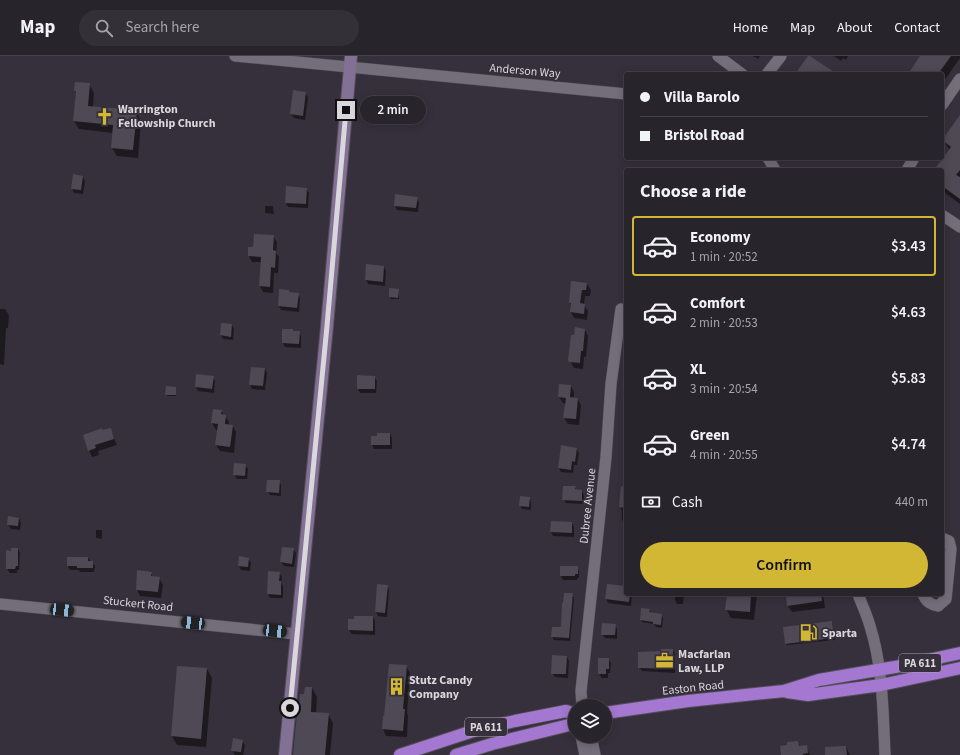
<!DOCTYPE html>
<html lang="en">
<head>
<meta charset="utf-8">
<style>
	:root { --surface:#28242c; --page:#343038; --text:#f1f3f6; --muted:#a5a4a9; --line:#444148; --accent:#d2b735 }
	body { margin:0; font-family:"Source Sans 3",sans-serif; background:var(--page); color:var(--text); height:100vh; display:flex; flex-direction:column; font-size:15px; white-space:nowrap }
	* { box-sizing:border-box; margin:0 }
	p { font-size:13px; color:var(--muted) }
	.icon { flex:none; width:22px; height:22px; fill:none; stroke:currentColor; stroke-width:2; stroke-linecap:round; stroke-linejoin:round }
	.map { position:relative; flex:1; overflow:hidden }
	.panel { position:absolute; left:624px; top:112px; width:320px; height:428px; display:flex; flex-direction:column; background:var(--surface); border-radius:4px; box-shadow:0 2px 10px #0003,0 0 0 1px var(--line) }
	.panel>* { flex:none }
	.top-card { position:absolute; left:624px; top:16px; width:320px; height:88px; border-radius:4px; box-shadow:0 2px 10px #0003,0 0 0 1px var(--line); display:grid; align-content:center; height:88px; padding:0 16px; background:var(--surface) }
	.buttons { position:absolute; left:568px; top:643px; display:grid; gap:8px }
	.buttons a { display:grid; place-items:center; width:44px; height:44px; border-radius:50%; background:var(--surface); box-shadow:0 2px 10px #0003,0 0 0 1px var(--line); font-size:20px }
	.end { position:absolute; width:18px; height:18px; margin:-9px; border:5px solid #d9d6dc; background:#111; box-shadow:0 0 0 2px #111 }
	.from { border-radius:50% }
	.bubble { position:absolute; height:28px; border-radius:14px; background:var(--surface); box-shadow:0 2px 10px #0003,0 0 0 1px var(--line); font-size:13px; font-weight:600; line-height:28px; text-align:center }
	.car { position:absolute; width:12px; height:24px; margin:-12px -6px; border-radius:5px; box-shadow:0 0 3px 1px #0007; background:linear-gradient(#222 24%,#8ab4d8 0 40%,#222 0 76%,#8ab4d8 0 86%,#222 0) }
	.top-card b { display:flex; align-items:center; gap:14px; height:38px; font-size:15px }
	.top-card b+b { border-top:1px solid var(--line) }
	.top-card i { width:10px; height:10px; background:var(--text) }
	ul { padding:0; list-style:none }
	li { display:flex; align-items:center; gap:12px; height:60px; margin:0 8px 6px; padding:0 8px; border:2px solid transparent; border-radius:4px }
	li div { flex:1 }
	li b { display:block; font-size:15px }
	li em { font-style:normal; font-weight:600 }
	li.current { border-color:var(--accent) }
	li>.icon { width:36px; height:36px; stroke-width:1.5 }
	h2 { padding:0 16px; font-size:18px; line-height:48px }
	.pay { display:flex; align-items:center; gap:10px; height:44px; padding:0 16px; font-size:15px }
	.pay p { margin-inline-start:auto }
	.button { display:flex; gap:8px; margin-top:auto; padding:8px 16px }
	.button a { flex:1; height:46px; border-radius:24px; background:var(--accent); color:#111; font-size:16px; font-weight:600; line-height:46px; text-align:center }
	header { display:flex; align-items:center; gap:24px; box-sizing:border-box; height:56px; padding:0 20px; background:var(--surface); border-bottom:1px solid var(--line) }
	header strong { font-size:19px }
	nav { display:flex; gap:22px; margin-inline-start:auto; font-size:14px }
	.search { width:280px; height:36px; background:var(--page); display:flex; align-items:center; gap:10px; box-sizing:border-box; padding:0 14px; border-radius:22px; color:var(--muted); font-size:15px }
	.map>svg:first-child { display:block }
	.shadow { fill:#0007 }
	.building { fill:#4e4954 }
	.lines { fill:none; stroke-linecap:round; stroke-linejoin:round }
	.street-casing { stroke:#524d56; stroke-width:12 }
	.secondary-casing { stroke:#524d56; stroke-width:14 }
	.highway-casing { stroke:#524d56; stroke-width:14 }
	.street { stroke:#736e7a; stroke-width:11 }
	.secondary { stroke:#827194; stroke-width:12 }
	.highway { stroke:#a477d0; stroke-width:12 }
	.route { stroke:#d9d6dc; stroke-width:5 }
	.labels { text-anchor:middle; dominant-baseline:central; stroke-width:4; stroke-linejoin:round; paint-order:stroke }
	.shield { fill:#35303b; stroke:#a8a4ac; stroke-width:1 }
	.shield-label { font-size:11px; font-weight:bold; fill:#d9d6dc }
	.street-label { font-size:12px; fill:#d9d6dc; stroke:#35303b }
	.poi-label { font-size:12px; font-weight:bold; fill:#d9d6dc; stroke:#35303b; text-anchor:start }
</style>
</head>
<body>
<header>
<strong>Map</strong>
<div class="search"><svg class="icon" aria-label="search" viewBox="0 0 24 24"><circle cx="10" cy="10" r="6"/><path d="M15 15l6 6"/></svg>Search here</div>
<nav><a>Home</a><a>Map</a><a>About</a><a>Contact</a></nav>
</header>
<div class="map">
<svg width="960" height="699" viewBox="0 0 960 699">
	<rect width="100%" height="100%" fill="#35303b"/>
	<!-- shadow -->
	<path class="shadow" d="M753 0H760L758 3Z
		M834 0H848L846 4 843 2 841 5Z
		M922 0H960V2L942 28V18H909Z
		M89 28 94 37 93 51 124 54 130 51 132 56H136L141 65 138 102 117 100 112 92 113 77 79 73 74 65 76 37 75 34Z
		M305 37 308 41 305 64 294 62 291 58Z
		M960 60V148L942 135V114H935L950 94 943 84Z
		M83 121 85 125 83 138 74 137 72 133Z
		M306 133 309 137 308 152 288 151 286 147Z
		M417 142 419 146 418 156 397 154 395 150Z
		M265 150H273L274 158 265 157Z
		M273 180 277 186 276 197 279 201 278 217H274L273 237 263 236 260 230 262 206H252L249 200 254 192Z
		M367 210 384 211 386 215 385 230 368 228 366 224Z
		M587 228 591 234 590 240H585L584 249 588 255 587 264 574 262 571 256V250L570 247Z
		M280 234 288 235 290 237 298 238 300 242 299 256 281 254 279 250Z
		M398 234 399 243H391L390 241Z
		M0 253H5L9 259 8 272H6L4 309 0 308Z
		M222 268 232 269 234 273 233 284 223 283 221 279Z
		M283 274 299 276 301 280V292L285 291 283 287Z
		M585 274 588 280 586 301H584L583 313 574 312 570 305 575 280Z
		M265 313 267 317 265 334 252 333 250 329Z
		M213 321 215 325 214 337 198 335 196 331Z
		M374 321 377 325 376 337H360L358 333Z
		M571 330 574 336V342L578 343 581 349 579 369 568 368 564 362 566 348 563 347 559 341Z
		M176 332V340H167L166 338Z
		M221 355 229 366 228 369 233 370 236 376 234 397 220 395 216 389 218 374H216L212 367Z
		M110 373 117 389 98 395 99 399 92 401 89 394 102 375Z
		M390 378 392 382V393H374L372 389Z
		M576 392 579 397 577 409H574L573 417 561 416 559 412Z
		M245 409 248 413 247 423H237L234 418Z
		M279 425 281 429V440L270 439 267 435Z
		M575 431 577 434 582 435 584 439V448L566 447 564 443Z
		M626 438V468H624L622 464V455L620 450Z
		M529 442 531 446V454L522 453 520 449Z
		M19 462 21 467 20 474 11 473 8 469Z
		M572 467 574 471V481L553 480 551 476Z
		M96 474H102V483L96 482Z
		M283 492 293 493 296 497 294 511 284 510 281 506Z
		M18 493 20 497 19 514H17V517H10L7 513 12 496Z
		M88 502 95 510 94 516H80L79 514H70L68 510Z
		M248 502 251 507 250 515 241 514 239 510Z
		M577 511 579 515V522H577V524H563L561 520Z
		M151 517 153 521 159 522 163 529 161 542 140 540 137 534Z
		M279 517 282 521 281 527 283 530V542H270L268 538Z
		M387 530 389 534 387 561 378 560 376 556Z
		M626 531V538H632L631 550 608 547 606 543Z
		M572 538 574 542 570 585 554 584 552 580 562 572 564 548Z
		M675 538H684L683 548H677L675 544Z
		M727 538H757L754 564 731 562 726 553Z
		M787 538H823L825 552 792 556 788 550Z
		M649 554 651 557 661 559 663 562 662 572 656 571 654 568 642 566 641 563Z
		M373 561 375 565V579L352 578 349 574Z
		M832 566 835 584 787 589 786 588Z
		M615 569 617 573V583L605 582 602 578Z
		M673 594 675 598V617L642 615 639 611Z
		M567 601 569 605 568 622 555 621 552 617Z
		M608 603 611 607 610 617H608V622H602L599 618Z
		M406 610 410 617 407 657 408 660 407 681 386 680 383 673 384 661Z
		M207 613 212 622 206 691 177 689 172 680Z
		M312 632 317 641 316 657 328 658 333 667 330 699H293L305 639Z
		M242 685 245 689 243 699H235L232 694Z
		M797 686 800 690H806L810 699H782L789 690Z
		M846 691 850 699H826Z"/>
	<!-- building -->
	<path class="building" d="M808 0H810L837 18H795Z
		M920 0H951L938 18H908Z
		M75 26 90 27 88 50 123 53V50H130V55H137L133 94 111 92 113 69 73 65 76 35H74Z
		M293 34 306 36 303 60 290 58Z
		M960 59V114L956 119 960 121V143L942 130 945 126 942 124V114H934L951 91 942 84Z
		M73 118 83 120 81 134 71 133Z
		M286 130 307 132 306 148 285 147Z
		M395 138 418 141 416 152 394 150Z
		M254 178 274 179 273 194 276 195 275 212 271 211 270 231 259 230 261 201 248 200V191H253Z
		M366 208 384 210 383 226 365 224Z
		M571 225 587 227 586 234H582L580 247 585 248 584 258 570 256 571 247H569Z
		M389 232 399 233 398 242 389 241Z
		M279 233 289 234V236L299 237 297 252 278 250Z
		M221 267 232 268 231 281 220 279Z
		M575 271 585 273 583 295H581L580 307 569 306 568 304 571 279H574Z
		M282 273H293V275H300L299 288 282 287Z
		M251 311 265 312 263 330 249 329Z
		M196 318 214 320 212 333 195 331Z
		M357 319 375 320V333H357Z
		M559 328 571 329 570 341 578 342 576 363 563 362 566 342 558 341Z
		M166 330 176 331V339H165Z
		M213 353 222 354 221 358 226 359 225 368 233 369 230 391 215 389 218 368 211 367Z
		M102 372V374L111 372 114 383 95 389 96 392 88 395 83 379Z
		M377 377H390V389H371V380H377Z
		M561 389 577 392 575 406 572 405 571 414 558 412Z
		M234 407 246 408 245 420 233 419Z
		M267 424H280L279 437 266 436Z
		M563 430H576L575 433 582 434V445L562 444Z
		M621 430 626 431V452L619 451Z
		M520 440 530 441 529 451 519 450Z
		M8 460 19 462 18 470 7 469Z
		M551 465 572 466V477L550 476Z
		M282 491 294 492 292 508 280 506Z
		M11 492H18V510H16L15 513H6V494L11 495Z
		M239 500 249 502 248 511 238 510Z
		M67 501H88V505H93V512H77V510H67Z
		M560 510H578V518H575V520H560Z
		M137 514 152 516 151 520 160 521 158 536 136 534Z
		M268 515 280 516 279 525H281V539L267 538Z
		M377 528 388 529 385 557 375 556Z
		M607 528 626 530V538H630L629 546 605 543Z
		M564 537H573L569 582 551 581 552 571H561L562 547H563Z
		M727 538H751L750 556 725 554Z
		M786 538H821L822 545 787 550Z
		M641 552 650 553 649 556 662 558 661 569 653 568V566L640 564Z
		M354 560H373V575L348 574V563H354Z
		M832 565 834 582 785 588 783 571Z
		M602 567 616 568 615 579H601Z
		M661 593H673V613L638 612V596L661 595Z
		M552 599 567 600 566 618H551Z
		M598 602H609V613H606V618H598Z
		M389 608 407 609 403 653H405L403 675 382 673 383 660H384Z
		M177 610 207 612 201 683 171 680Z
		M305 631H312L311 656 329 657 325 699H293L298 647H299L300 638H304Z
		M233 682 243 684 241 696 231 695Z
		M798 685 799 690 807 689 808 697 803 698V699H781L780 690 787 689V686Z
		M844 690H846L847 699H825V691Z"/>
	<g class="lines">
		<defs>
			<path id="street" d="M235 0 626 38
				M718 0 742 18
				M767 18 781 0
				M942 49 960 23
				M768 102 775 114
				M907 114 914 102
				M942 159 960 171
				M858 538C862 549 867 559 870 570 883 611 883 656 885 699
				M923 538C926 546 930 548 938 550L946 543 951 493 949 485 942 482
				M0 548 297 578
				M582 650 581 635 606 401 611 328 621 253
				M581 680 585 699
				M591 680 595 699"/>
			<path id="secondary" d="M285 699 327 270 351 0"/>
			<path id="highway" d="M787 636 808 639 881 629 960 612
				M605 657 688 645 784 635 819 624 901 610 960 597
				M400 699 479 673 515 665 566 655 575 658
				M456 699 492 688 569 669 575 665"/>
		</defs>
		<!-- street casing -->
		<use href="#street" class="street-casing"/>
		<!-- secondary casing -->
		<use href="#secondary" class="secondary-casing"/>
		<!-- highway casing -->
		<use href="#highway" class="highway-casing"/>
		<!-- street -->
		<use href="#street" class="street"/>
		<!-- secondary -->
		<use href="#secondary" class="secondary"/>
		<!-- highway -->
		<use href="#highway" class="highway"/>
	</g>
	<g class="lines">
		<!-- route -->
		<path class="route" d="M290 652 327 270 346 54"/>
	</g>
	<!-- icons -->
	<defs>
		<symbol id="church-bare" viewBox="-9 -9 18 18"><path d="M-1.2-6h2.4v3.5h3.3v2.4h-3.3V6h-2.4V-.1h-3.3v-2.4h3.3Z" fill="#d2b735" stroke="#35303b" stroke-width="2.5" paint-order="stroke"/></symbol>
		<symbol id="fuel-bare" viewBox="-9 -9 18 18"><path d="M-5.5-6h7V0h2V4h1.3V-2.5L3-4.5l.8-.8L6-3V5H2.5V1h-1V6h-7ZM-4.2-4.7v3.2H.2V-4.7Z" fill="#d2b735" stroke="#35303b" stroke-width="2.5" paint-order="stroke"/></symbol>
		<symbol id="office-bare" viewBox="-9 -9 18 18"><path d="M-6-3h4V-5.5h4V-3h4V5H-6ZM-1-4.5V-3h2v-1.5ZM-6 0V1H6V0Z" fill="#d2b735" stroke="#35303b" stroke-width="2.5" paint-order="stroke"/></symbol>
		<symbol id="building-bare" viewBox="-9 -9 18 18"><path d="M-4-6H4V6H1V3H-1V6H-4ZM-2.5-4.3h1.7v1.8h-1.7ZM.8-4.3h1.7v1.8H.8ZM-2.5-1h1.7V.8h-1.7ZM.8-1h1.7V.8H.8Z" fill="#d2b735" stroke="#35303b" stroke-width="2.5" paint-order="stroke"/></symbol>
	</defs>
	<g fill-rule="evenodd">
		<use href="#church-bare" x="92" y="48" width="25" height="25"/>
		<use href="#fuel-bare" x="796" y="564" width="25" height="25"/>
		<use href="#office-bare" x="652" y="592" width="25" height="25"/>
		<use href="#building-bare" x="384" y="618" width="25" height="25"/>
	</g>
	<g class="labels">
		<!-- shield labels -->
		<g class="shield">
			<rect x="899" y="598" width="42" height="18" rx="3"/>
			<rect x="465" y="662" width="42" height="18" rx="3"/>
		</g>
		<g class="shield-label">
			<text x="920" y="607">PA 611</text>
			<text x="486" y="671">PA 611</text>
		</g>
		<!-- street labels -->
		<g class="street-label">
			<text transform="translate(525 15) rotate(5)">Anderson Way</text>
			<text transform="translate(588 450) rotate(-84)">Dubree Avenue</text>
			<text transform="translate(138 548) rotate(6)">Stuckert Road</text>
			<text transform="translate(693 632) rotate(-6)">Easton Road</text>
		</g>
		<!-- poi labels -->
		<g class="poi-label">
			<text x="118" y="53">Warrington<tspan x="118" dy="14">Fellowship Church</tspan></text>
			<text x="822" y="577">Sparta</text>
			<text x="678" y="598">Macfarlan<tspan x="678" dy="14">Law, LLP</tspan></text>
			<text x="409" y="624">Stutz Candy<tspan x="409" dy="14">Company</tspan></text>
		</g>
	</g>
</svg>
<div class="buttons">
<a><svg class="icon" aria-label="layers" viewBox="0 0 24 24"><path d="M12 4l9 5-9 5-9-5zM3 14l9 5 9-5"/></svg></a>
</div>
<i class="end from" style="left:290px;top:652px"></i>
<i class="end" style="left:346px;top:54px"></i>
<div class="bubble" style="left:360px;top:40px;width:66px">2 min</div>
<i class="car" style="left:62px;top:554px;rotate:96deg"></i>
<i class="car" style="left:193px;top:567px;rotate:276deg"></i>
<i class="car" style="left:275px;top:575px;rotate:96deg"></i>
<div class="top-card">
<b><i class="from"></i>Villa Barolo</b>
<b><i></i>Bristol Road</b>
</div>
<section class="panel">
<h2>Choose a ride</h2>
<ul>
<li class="current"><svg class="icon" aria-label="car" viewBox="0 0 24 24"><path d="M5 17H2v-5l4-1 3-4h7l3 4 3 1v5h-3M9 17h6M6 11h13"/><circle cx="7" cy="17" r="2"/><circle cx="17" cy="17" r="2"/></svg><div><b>Economy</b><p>1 min · 20:52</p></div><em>$3.43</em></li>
<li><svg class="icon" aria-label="car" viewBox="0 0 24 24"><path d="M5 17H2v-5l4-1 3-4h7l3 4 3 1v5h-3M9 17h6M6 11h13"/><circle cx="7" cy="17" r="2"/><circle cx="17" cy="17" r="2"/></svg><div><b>Comfort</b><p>2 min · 20:53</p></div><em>$4.63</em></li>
<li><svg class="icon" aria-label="car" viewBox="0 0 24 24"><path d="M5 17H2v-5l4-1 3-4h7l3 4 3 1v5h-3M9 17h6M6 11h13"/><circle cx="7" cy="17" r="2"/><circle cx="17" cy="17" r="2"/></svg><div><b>XL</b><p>3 min · 20:54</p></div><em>$5.83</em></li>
<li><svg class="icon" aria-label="car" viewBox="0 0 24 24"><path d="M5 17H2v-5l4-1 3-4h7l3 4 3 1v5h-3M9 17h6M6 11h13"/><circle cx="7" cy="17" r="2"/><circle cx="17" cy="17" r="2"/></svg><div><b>Green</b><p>4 min · 20:55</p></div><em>$4.74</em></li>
</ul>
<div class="pay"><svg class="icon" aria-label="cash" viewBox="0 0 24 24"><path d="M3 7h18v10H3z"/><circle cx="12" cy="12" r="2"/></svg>Cash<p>440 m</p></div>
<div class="button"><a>Confirm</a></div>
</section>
</div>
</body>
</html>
